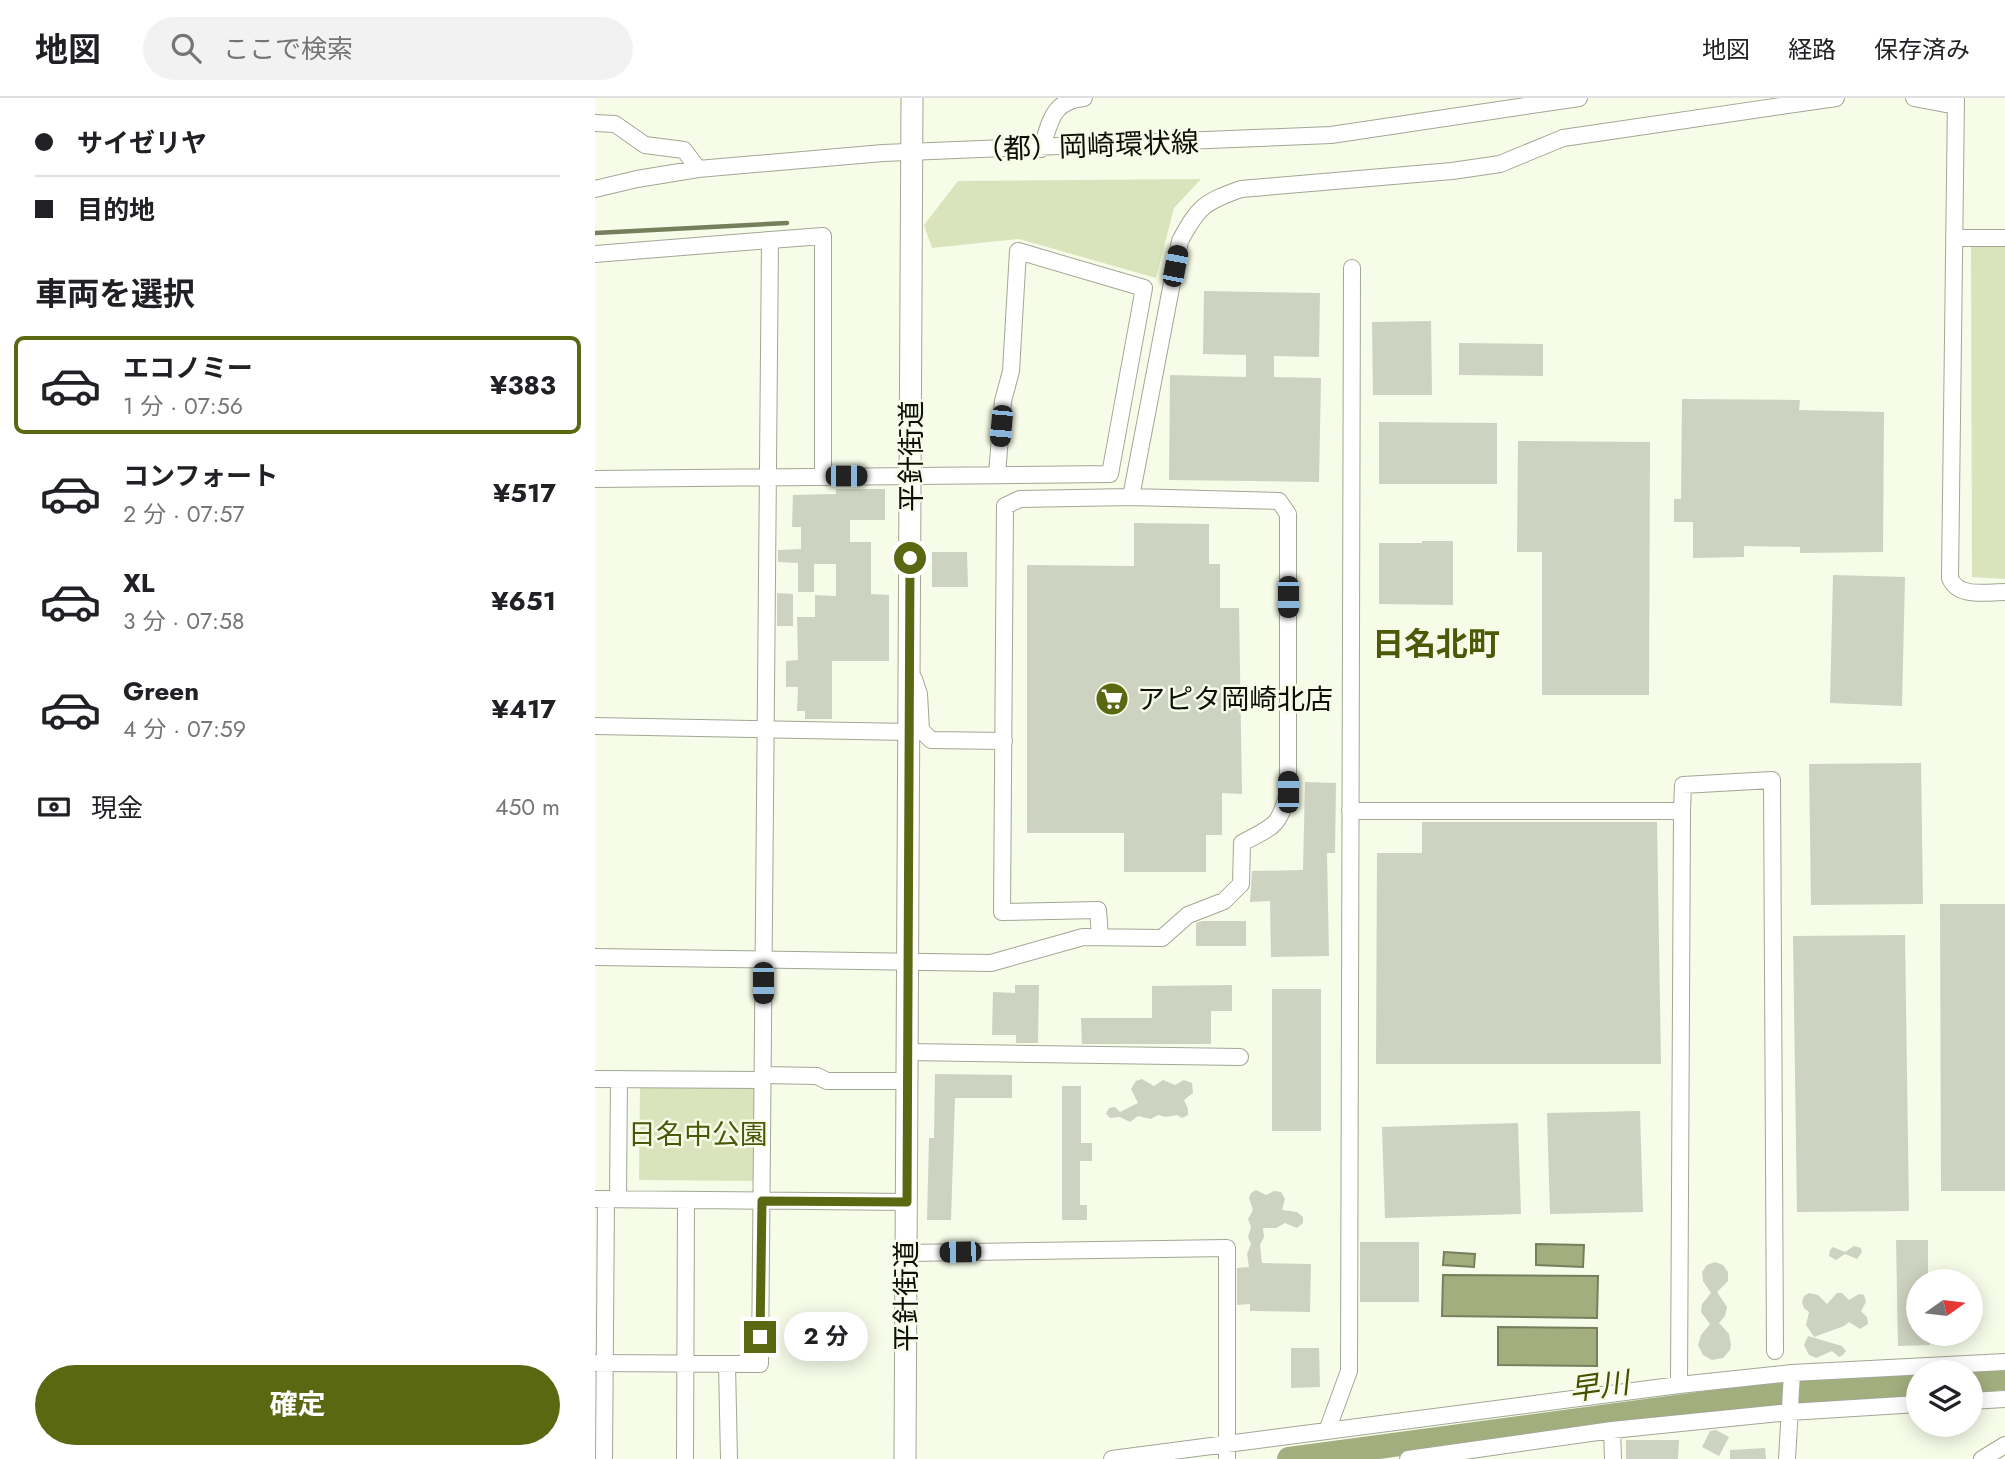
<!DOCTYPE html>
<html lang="ja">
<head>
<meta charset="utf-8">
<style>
	:root { --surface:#fff; --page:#f2f2f2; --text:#202124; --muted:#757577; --line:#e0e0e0; --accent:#596811 }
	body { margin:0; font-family:Jost,"Noto Sans JP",sans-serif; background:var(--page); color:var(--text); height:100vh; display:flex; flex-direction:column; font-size:26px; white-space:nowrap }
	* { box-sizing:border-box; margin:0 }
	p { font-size:23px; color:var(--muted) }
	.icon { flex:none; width:38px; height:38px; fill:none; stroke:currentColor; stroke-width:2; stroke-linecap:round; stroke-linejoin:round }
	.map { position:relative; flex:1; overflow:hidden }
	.drawer { display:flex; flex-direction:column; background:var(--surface); width:595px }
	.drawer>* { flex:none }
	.guide { display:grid; align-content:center; height:154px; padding:0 35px; background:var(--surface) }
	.needle { width:46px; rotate:76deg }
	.controls { position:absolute; left:1311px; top:1171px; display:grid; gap:14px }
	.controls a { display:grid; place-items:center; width:77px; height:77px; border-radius:50%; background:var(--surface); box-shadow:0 4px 18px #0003; font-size:35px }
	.end { position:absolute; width:32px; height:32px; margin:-16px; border:9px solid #596811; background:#fff; box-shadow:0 0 0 4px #fff }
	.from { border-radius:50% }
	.bubble { position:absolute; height:49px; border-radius:24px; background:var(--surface); box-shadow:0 4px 18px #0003; font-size:23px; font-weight:700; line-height:49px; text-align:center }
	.car { position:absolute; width:21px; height:42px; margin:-21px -10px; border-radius:9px; box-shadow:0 0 5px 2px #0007; background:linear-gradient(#222 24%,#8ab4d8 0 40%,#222 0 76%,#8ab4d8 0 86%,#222 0) }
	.guide b { display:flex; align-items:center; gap:24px; height:66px; font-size:26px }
	.guide b+b { border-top:2px solid var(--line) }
	.guide i { width:18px; height:18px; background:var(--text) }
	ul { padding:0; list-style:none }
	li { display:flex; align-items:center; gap:21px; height:98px; margin:0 14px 10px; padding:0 21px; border:4px solid transparent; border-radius:10px }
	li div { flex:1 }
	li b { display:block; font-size:26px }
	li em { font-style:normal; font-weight:700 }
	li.selected { border-color:var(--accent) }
	li>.icon { width:63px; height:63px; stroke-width:1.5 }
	h2 { padding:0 35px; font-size:32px; line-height:84px }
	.pay { display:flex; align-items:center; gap:18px; height:77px; padding:0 35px; font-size:26px }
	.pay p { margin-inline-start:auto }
	.button { display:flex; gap:14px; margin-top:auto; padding:14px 35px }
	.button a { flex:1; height:80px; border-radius:42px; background:var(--accent); color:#fff; font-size:28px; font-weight:700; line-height:80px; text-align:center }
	header { display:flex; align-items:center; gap:42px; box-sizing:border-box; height:98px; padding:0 35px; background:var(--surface); border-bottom:2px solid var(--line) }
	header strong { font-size:33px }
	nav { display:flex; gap:38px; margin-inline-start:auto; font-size:24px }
	.search { width:490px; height:63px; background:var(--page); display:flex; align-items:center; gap:18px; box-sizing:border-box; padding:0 24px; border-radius:38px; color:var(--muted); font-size:26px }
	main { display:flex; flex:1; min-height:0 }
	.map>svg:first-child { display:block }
	.green { fill:#d9e4bc }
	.water { fill:#a2ae7e; stroke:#767e5b; stroke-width:2 }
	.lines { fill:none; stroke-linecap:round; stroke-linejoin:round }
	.stream { stroke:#767e5b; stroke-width:4.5 }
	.river { stroke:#a2ae7e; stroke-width:24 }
	.building { fill:#ced3c1 }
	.minor-casing { stroke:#a2a795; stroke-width:18 }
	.major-casing { stroke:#a2a795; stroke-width:23 }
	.minor { stroke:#fff; stroke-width:16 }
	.major { stroke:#fff; stroke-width:21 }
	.route { stroke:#596811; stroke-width:9 }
	.labels { text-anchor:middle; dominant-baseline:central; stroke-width:5; stroke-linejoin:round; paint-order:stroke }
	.street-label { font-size:28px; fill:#0e0f09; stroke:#f6fce8 }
	.poi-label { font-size:28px; fill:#0e0f09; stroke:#f6fce8; text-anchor:start }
	.park-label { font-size:28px; fill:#4b580a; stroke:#f6fce8 }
	.water-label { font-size:30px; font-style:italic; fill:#455100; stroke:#f6fce8 }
	.quarter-label { font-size:32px; font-weight:bold; fill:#4c5907; stroke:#f6fce8 }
</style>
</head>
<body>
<header>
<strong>地図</strong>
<div class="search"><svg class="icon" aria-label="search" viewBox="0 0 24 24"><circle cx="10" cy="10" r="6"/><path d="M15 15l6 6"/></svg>ここで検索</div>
<nav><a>地図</a><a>経路</a><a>保存済み</a></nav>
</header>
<main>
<section class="drawer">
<div class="guide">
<b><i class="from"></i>サイゼリヤ</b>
<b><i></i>目的地</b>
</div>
<h2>車両を選択</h2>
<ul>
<li class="selected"><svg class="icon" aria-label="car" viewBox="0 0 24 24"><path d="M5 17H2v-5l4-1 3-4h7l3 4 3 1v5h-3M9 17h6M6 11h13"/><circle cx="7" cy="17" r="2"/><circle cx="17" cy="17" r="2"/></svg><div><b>エコノミー</b><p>1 分 · 07:56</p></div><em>¥383</em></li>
<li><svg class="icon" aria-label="car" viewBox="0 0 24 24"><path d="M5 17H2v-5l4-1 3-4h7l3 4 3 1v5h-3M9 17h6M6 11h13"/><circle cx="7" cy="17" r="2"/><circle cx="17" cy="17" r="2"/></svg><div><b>コンフォート</b><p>2 分 · 07:57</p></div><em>¥517</em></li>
<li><svg class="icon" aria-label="car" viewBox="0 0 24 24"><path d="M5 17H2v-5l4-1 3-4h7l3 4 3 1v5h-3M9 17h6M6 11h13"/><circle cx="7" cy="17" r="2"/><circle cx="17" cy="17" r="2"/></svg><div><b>XL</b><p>3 分 · 07:58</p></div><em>¥651</em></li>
<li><svg class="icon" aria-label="car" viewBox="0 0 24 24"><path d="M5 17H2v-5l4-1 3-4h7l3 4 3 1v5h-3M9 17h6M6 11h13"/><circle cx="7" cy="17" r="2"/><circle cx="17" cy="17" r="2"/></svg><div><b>Green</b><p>4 分 · 07:59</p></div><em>¥417</em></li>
</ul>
<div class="pay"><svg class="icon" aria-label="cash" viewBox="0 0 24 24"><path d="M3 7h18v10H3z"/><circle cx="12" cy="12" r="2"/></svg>現金<p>450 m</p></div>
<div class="button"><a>確定</a></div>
</section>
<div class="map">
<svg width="1410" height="1361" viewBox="0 0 1410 1361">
	<rect width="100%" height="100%" fill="#f6fce8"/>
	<!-- green -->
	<path class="green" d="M606 81 579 110 561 180 424 141 337 150 329 127 363 83Z
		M1376 147 1410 148V481L1377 479Z
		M45 990H162V1083L44 1082Z"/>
	<!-- water -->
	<path class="water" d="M941 1146 989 1147 988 1169 941 1167Z
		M849 1154 880 1156 879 1169 848 1167Z
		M848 1177 1003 1178 1002 1220 847 1218Z
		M903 1229 1002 1230V1268L903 1267Z"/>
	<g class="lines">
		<!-- stream -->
		<path class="stream" d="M0 135 192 125"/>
		<!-- river -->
		<path class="river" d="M1376 1283 1410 1280
			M694 1361 1186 1295 1323 1286"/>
	</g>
	<!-- building -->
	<path class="building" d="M609 193 725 195 724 259 679 258V279L726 280 724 384 574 382 575 277 651 279V257L608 256Z
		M836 223 837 297H778L777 224Z
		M864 245 948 246V278L864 277Z
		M1087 301 1205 302 1204 312 1289 314 1288 454 1205 455V449L1149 448V459L1098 460V424H1079V401H1086Z
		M784 324 902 325V386H784Z
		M923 343 1055 344 1054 597H947V454H922Z
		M241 391H290V422H255V444H276V496L294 497V563H237V621H210V613H202L203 589H191V563L203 562 202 519H220V497L241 498V466H219V494H203V465L183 464V452L206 451V429H197L198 397 241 396Z
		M539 425 614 426V466H625V510H644L647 696 627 695V737H611V774H529V735H432V467L539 468Z
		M827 443H858V507L784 506V445H827Z
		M337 454H372L373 489H337Z
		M1238 477 1310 479 1307 608 1235 605Z
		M182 495 198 496V528H182Z
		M1326 665 1328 806 1216 807 1214 666Z
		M710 684 741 685 740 755H732L734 858 676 859 675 803 655 804 657 773 708 772Z
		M827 724H1062L1066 966H781L782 755H827Z
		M1345 806H1410V1093H1346Z
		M607 823H651V848H601V825Z
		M1310 837 1314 1113 1202 1114 1198 838Z
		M420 887H444L443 945H421V937H397L398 894 420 895Z
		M637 887V913H616V946H487L486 920H557V888Z
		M677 891H726V1033H677Z
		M340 976 417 977V1000H360L356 1122H332L334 1040H339Z
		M547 981 559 988 568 982 580 987 589 982 597 985 598 995 589 1002 593 1011V1017L587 1020 582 1017 571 1019 563 1017 556 1021 543 1018 535 1024 525 1019 515 1020 511 1016 514 1010 520 1009 525 1014 543 1005 536 991 541 983Z
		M467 988H486V1045H497V1063H485V1107H492V1122H467Z
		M1045 1013 1048 1114 955 1116 952 1015Z
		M923 1025 926 1116 790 1120 787 1029Z
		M661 1092 671 1097 679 1093 686 1094 690 1101 687 1112 702 1114 708 1119V1125L702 1130 690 1125 681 1130H668L669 1139 665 1147 667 1165 716 1166 715 1214 655 1213V1206L642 1207V1170L654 1169 652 1156 656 1146 653 1139 656 1129 653 1121 658 1112 654 1100 656 1095Z
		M1301 1142H1333V1183H1323V1236H1335V1247L1303 1248Z
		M765 1144H824V1204H765Z
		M1259 1148 1266 1150 1267 1154 1262 1161 1250 1156 1241 1162 1234 1158 1235 1152 1238 1149 1250 1154Z
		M1120 1164 1128 1167 1133 1174V1183L1122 1194 1132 1209 1130 1218 1124 1225 1134 1236 1136 1247 1135 1252 1128 1260 1117 1262 1108 1257 1103 1247 1106 1237 1115 1226 1106 1214 1107 1206 1116 1195 1108 1183 1107 1174 1112 1167Z
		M1214 1195 1223 1197 1232 1206 1242 1195H1247L1254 1202 1264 1196 1269 1197 1271 1204 1266 1213 1272 1219 1273 1226 1265 1231 1254 1224 1249 1228 1219 1239 1211 1227 1214 1214 1209 1210 1207 1204 1209 1198Z
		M1213 1238 1247 1248 1251 1253 1248 1257 1244 1259 1237 1253 1221 1260 1214 1257 1209 1247Z
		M696 1250H724L725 1289 696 1290Z
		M1121 1332 1134 1339 1124 1358 1107 1349 1115 1333Z
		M1031 1342H1084L1083 1361H1031Z
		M1170 1350 1171 1361H1135V1352Z"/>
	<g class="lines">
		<defs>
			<path id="minor" d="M1319 0 1361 8
				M1361 0 1355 480C1363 500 1391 494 1410 494
				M0 25 20 26 50 47 89 52 103 71
				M446 51C456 24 456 3 489 0
				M0 91 42 81 103 71 288 55 736 37 984 0
				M1359 140H1410
				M175 142 228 138V378
				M0 156 175 142 165 1266 0 1265
				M0 381 515 376 549 190 423 153 416 273 408 303 402 376
				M319 581 324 596 326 632 336 642 409 643
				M0 628 314 634
				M755 713H1087L1088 687 1177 682 1180 1253
				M505 839 503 812 407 814 410 408 425 401 536 399 585 143C603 109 609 104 646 91L857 73 905 66 968 40 1241 0
				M0 859 396 865 488 839 567 840 593 817 629 803 646 786 647 745C678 728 684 730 693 694V416L684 403 536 399
				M313 954 645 959
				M168 977 222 978 232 983H312
				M0 981 168 982
				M0 1101 312 1104
				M23 1101 24 981
				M312 1155 632 1150V1361
				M132 1266 134 1361
				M1084 1287 1087 713
				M1376 1303 1410 1301
				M1017 1332 1018 1361
				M732 1333 754 1273 757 170
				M9 1361 11 1101
				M90 1361 91 1102
				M517 1361 1084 1287 1197 1275 1410 1264
				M813 1361 1017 1332 1195 1314 1323 1306
				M1192 1361 1197 1275
				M1387 1361 1410 1347"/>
			<path id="major" d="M310 1361 317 0"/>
		</defs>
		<!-- minor casing -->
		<use href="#minor" class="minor-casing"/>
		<!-- major casing -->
		<use href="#major" class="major-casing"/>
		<!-- minor -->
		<use href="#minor" class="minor"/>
		<!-- major -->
		<use href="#major" class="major"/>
	</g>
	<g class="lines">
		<!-- route -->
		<path class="route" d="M165 1239 167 1103 312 1104 315 460"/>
	</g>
	<!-- icons -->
	<defs>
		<symbol id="supermarket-disc" viewBox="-11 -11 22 22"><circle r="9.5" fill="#596811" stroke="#f6fce8"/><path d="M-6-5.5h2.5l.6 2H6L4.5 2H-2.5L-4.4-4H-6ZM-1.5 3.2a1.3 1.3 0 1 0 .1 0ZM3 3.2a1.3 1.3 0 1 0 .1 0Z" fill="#fff"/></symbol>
	</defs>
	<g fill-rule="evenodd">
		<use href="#supermarket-disc" x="498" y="582" width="38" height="38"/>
	</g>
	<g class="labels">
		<!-- street labels -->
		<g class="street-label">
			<text transform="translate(492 48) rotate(-2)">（都）岡崎環状線</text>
			<text transform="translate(316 358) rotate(-90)">平針街道</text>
			<text transform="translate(311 1198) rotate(-90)">平針街道</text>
		</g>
		<!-- poi labels -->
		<g class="poi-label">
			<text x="542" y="601">アピタ岡崎北店</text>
		</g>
		<!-- park labels -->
		<g class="park-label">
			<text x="103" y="1036">日名中公園</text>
		</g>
		<!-- water labels -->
		<g class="water-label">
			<text transform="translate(1004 1288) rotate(-8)">早川</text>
		</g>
		<!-- quarter labels -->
		<g class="quarter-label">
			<text x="841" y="546">日名北町</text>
		</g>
	</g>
</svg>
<div class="controls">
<a><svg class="needle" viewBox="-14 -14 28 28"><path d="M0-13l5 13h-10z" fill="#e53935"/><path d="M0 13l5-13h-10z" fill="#757577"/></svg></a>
<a><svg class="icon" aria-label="layers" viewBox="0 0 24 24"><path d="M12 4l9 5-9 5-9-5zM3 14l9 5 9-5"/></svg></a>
</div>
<i class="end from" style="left:315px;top:460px"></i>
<i class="end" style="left:165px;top:1239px"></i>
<div class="bubble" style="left:189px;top:1214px;width:84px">2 分</div>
<i class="car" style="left:580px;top:168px;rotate:11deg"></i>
<i class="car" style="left:406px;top:328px;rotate:185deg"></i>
<i class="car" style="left:251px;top:378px;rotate:90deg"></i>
<i class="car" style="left:693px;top:499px;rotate:180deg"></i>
<i class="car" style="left:693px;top:694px;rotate:0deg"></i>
<i class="car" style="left:168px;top:885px;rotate:180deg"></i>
<i class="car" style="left:365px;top:1154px;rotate:269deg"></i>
</div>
</main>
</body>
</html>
